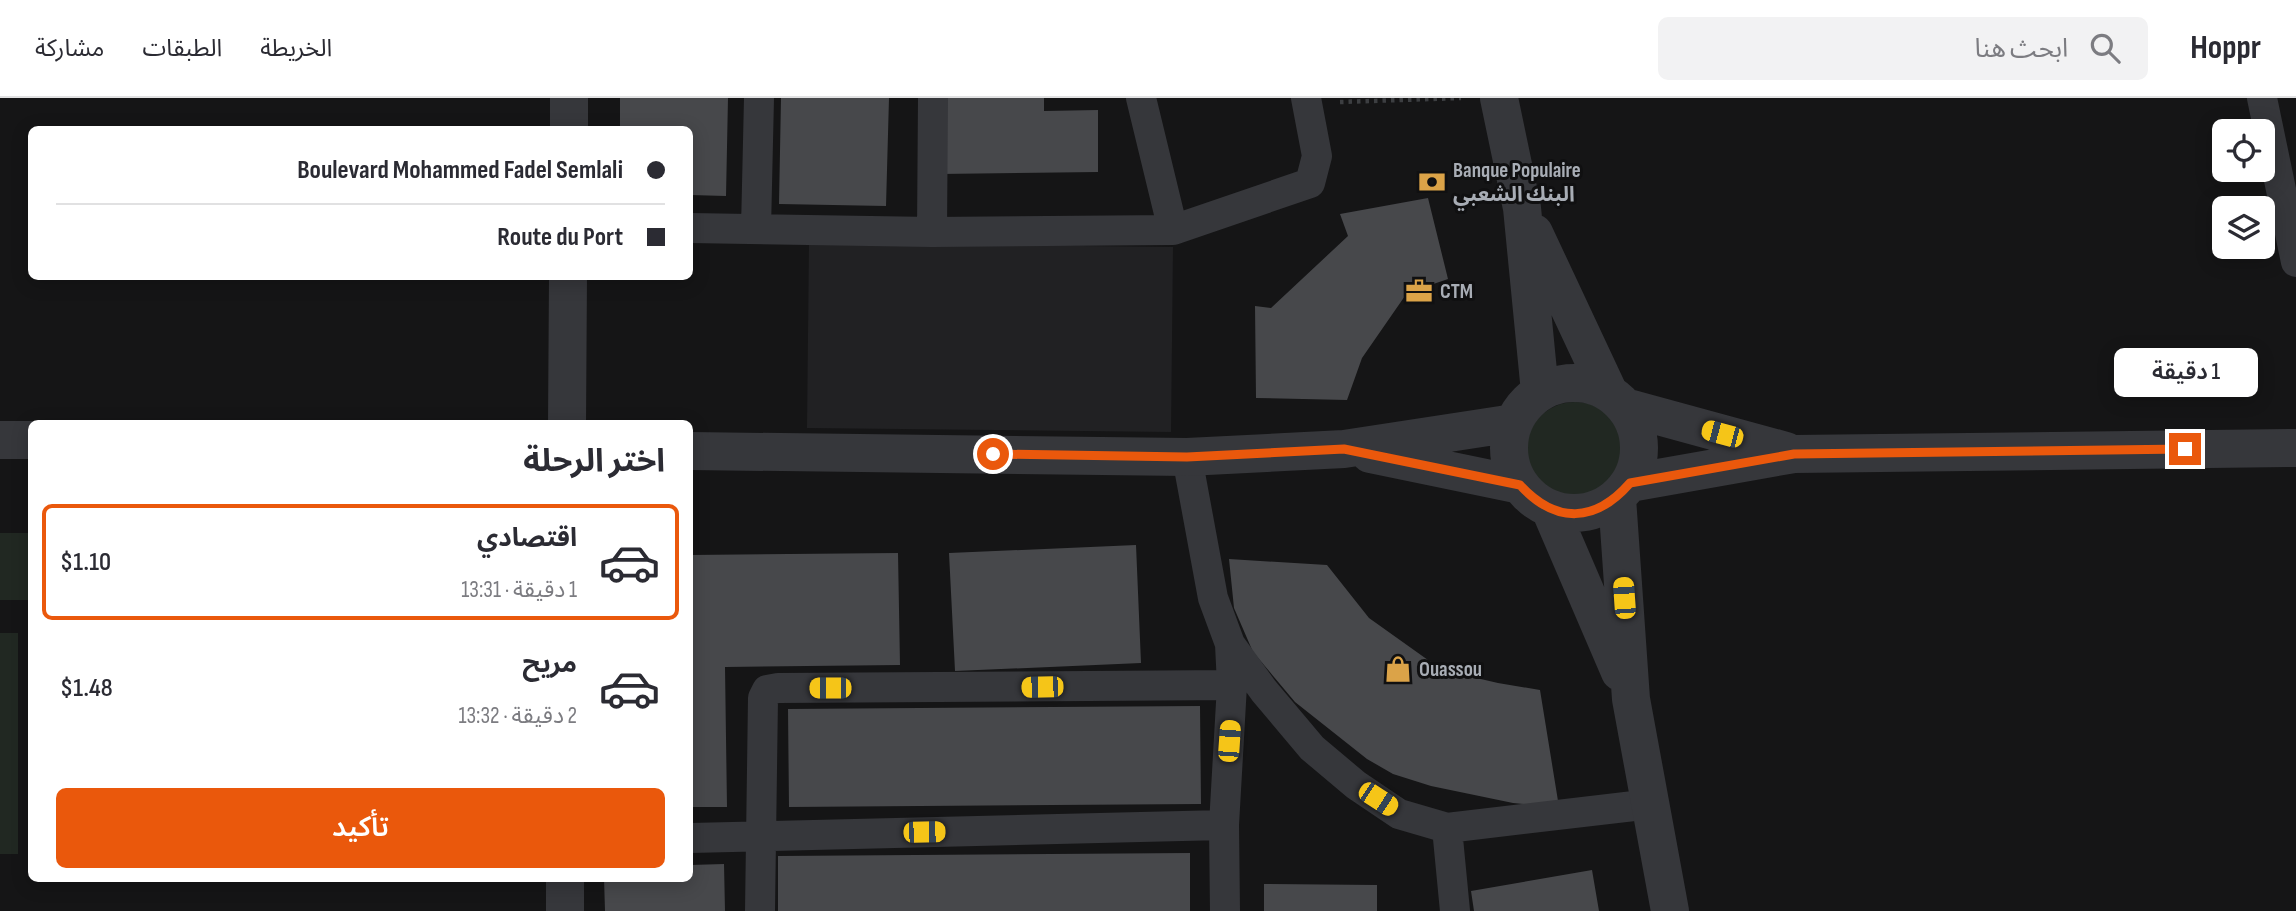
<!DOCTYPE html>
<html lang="ar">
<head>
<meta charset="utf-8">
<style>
	:root { --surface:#fff; --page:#f2f2f3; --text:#2b2b33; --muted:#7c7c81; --line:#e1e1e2; --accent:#ea580c }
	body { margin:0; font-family:"Sofia Sans Condensed","Noto Sans Arabic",sans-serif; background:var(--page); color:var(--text); direction:rtl; height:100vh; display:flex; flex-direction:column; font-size:26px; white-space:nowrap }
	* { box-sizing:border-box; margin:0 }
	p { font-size:23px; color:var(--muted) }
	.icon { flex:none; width:38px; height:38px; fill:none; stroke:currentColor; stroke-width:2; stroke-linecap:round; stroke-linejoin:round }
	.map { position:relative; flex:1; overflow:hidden; direction:ltr }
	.sheet { position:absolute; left:28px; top:322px; width:665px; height:462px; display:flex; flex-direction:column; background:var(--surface); border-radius:10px; box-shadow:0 4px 18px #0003; direction:rtl }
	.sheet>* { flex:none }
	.hud { position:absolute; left:28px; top:28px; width:665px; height:154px; border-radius:10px; box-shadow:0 4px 18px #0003; direction:rtl; display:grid; align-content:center; height:154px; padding:0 28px; background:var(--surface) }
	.tools { position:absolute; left:2212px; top:21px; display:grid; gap:14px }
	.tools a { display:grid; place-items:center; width:63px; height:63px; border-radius:10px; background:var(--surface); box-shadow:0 4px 18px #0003; font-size:35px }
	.end { position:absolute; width:32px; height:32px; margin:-16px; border:9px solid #ea580c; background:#fff; box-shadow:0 0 0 4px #fff }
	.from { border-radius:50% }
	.bubble { position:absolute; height:49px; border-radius:10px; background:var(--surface); box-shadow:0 4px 18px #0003; font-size:23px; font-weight:600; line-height:49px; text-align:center; direction:rtl }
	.car { position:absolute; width:21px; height:42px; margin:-21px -10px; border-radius:9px; box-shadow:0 0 5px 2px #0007; background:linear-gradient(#f5c518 24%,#345 0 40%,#f5c518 0 76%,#345 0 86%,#f5c518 0) }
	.hud b { display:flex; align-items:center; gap:24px; height:66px; font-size:26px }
	.hud b+b { border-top:2px solid var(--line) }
	.hud i { width:18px; height:18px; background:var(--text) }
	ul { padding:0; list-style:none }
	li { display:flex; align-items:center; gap:21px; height:116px; margin:0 14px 10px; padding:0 14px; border:4px solid transparent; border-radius:10px }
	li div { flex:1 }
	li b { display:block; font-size:26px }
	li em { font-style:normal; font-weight:600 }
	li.current { border-color:var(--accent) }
	li>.icon { width:63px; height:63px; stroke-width:1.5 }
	h2 { padding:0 28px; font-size:32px; line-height:84px }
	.cta { display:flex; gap:14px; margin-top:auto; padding:14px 28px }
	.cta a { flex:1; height:80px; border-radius:10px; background:var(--accent); color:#fff; font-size:28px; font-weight:600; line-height:80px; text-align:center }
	header { display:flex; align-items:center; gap:42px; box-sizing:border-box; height:98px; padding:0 35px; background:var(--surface); border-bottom:2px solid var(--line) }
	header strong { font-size:33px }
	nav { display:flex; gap:38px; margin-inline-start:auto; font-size:24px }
	.search { width:490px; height:63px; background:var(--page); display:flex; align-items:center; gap:18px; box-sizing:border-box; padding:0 24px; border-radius:10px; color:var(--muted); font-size:26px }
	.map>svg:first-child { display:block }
	.built { fill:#212123 }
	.green { fill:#212822 }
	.building { fill:#47484b }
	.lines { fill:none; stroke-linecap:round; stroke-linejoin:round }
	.path { stroke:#3c3e41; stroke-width:4.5; stroke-dasharray:3.5 5; stroke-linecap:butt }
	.minor { stroke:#36373b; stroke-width:30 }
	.tertiary { stroke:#36373b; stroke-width:38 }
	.route { stroke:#ea580c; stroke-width:9 }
	.labels { text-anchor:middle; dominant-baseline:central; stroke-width:6; stroke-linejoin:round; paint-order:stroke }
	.poi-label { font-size:21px; font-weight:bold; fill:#a8adb5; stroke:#101011; text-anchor:start }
</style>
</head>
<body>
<header>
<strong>Hoppr</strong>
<div class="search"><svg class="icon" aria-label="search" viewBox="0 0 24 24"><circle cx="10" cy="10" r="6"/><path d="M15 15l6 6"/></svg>ابحث هنا</div>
<nav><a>الخريطة</a><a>الطبقات</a><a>مشاركة</a></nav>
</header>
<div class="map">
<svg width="2296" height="813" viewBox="0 0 2296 813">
	<rect width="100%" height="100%" fill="#151516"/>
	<!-- built -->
	<path class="built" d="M809 145 1173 149 1171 334 807 330Z"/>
	<!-- green -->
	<path class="green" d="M1526 353a49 49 0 1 1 98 0a49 49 0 1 1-98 0Z
		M0 435H31V502H0Z
		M0 535H18V756H0Z"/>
	<!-- building -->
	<path class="building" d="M620 0H728L726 98 690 97V32H620Z
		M781 0H889L886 108 779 106Z
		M938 0H1044V13L1098 12V74L939 76Z
		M1428 100 1448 181 1407 195 1362 260 1347 302 1256 300 1255 208 1271 210 1348 138 1340 116Z
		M1136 447 1141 565 955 573 949 455Z
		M898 455 900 567 725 569 727 709H690V457Z
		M1229 461 1327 467 1369 520 1442 572 1498 585 1540 592 1559 709 1513 705 1431 688 1393 676 1367 661 1295 604 1253 554 1234 510Z
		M1200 608 1201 706 789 709 788 611Z
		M1190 755V813H778V758Z
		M724 766 725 813H605L604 780H690V767Z
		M1592 772 1599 813H1474L1471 793Z
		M1264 786 1377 787V813H1264Z"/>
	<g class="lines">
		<!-- path -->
		<path class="path" d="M1340 4 1461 0"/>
		<!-- minor -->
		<path class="minor" d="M1141 0 1173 132
			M2262 0 2296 164
			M690 130 932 134 1173 132 1310 85 1317 58 1306 0
			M756 131 759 0
			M932 134 933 0
			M1187 359 1213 500 1230 546 1232 587 1224 727 1225 813
			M1230 546 1264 593 1312 650 1356 687 1399 716 1447 730 1651 706
			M1447 730 1455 813
			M690 740 1224 727
			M760 813 763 600 767 592 778 590 1232 587"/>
		<!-- tertiary -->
		<path class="tertiary" d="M1499 0 1522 110 1540 294
			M569 32V0
			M1534 135 1609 295
			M1509 350a65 65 0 1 1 130 0a65 65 0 1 1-130 0Z
			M1625 309 1786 353
			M567 326 568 178
			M0 342H32
			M690 353 1187 359 1344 351 1514 325
			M1370 356 1520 387
			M1630 385 1794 356 2296 350
			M1617 400 1631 601 1670 813
			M1550 411 1620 574
			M565 813V780"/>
	</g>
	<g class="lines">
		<!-- route -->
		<path class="route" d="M993 356 1187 359 1344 351 1520 387C1556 426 1595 425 1630 385L1794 356 2185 351"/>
	</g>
	<!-- icons -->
	<defs>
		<symbol id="bank-bare" viewBox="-9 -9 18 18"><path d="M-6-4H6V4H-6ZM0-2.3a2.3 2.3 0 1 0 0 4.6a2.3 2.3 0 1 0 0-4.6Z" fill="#dba348" stroke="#101011" stroke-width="2.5" paint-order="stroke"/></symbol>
		<symbol id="office-bare" viewBox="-9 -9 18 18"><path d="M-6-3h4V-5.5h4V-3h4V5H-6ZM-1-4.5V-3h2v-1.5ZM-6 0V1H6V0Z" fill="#dba348" stroke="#101011" stroke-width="2.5" paint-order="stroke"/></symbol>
		<symbol id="shop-bare" viewBox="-9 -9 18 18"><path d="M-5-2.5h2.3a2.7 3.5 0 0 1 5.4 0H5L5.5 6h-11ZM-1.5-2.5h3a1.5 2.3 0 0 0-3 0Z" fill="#dba348" stroke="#101011" stroke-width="2.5" paint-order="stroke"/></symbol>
	</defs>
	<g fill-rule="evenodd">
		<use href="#bank-bare" x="1413" y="65" width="38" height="38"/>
		<use href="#office-bare" x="1400" y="174" width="38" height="38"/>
		<use href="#shop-bare" x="1379" y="552" width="38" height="38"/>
	</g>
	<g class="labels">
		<!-- poi labels -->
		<g class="poi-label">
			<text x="1453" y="72">Banque Populaire<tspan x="1453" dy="24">البنك الشعبي</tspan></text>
			<text x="1440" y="193">CTM</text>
			<text x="1419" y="571">Ouassou</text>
		</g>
	</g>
</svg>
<div class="tools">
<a><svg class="icon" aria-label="locate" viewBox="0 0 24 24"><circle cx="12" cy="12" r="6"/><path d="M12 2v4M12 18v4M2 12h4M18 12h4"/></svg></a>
<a><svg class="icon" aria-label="layers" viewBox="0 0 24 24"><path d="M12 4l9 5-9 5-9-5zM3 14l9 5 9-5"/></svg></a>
</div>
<i class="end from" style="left:993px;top:356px"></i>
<i class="end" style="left:2185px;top:351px"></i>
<div class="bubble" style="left:2114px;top:250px;width:144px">1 دقيقة</div>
<i class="car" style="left:1722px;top:336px;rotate:285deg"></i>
<i class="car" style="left:1624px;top:500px;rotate:356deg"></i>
<i class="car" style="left:1042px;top:589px;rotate:269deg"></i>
<i class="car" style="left:830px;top:590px;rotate:270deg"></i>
<i class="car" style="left:1229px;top:643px;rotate:4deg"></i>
<i class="car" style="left:1378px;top:701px;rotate:123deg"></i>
<i class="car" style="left:924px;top:734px;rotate:89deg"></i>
<div class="hud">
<b><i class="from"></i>Boulevard Mohammed Fadel Semlali</b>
<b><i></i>Route du Port</b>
</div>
<section class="sheet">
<h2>اختر الرحلة</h2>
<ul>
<li class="current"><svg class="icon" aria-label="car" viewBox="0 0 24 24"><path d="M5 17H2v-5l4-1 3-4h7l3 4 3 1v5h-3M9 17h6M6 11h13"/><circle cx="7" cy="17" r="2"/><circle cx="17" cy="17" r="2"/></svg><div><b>اقتصادي</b><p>1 دقيقة · 13:31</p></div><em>$1.10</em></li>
<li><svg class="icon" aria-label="car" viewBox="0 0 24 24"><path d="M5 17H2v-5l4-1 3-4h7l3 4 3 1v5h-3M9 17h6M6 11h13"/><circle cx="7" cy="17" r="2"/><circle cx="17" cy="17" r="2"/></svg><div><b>مريح</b><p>2 دقيقة · 13:32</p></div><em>$1.48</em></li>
</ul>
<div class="cta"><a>تأكيد</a></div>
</section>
</div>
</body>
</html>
